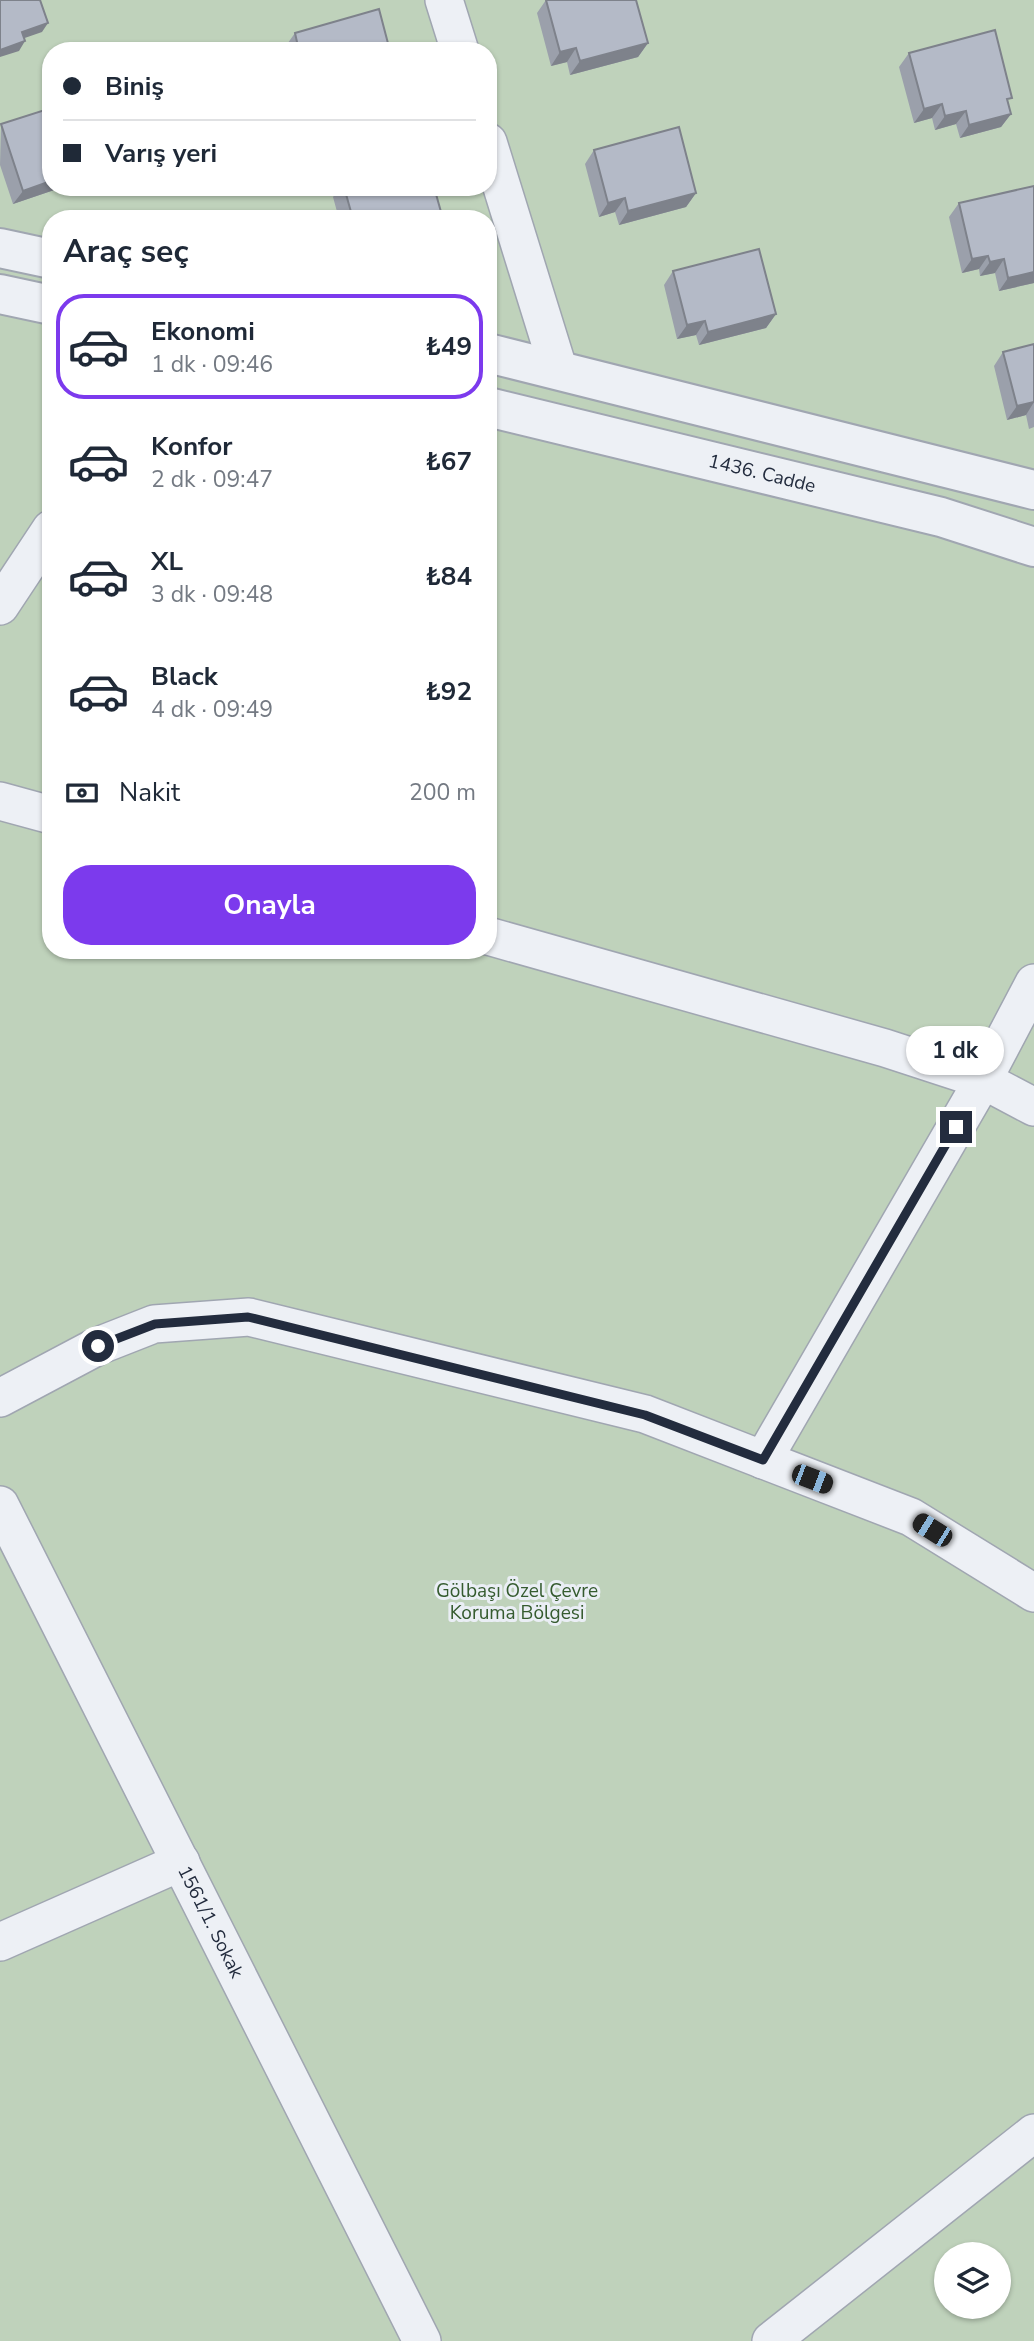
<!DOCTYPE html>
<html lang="tr">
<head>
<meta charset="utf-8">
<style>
	:root { --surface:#fff; --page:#f2f2f3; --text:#1f2937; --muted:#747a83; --line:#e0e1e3; --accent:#7c3aed }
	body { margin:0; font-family:"Nunito Sans",sans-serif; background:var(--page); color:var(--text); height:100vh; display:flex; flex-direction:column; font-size:26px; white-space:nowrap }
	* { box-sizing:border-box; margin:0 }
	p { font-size:23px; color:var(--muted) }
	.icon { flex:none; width:38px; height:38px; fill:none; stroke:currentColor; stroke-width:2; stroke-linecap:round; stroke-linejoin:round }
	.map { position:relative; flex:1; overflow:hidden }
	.panel { position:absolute; left:42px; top:210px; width:455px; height:749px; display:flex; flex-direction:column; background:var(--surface); border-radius:28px; box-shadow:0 2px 5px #0004 }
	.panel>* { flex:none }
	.banner { position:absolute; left:42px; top:42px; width:455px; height:154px; border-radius:28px; box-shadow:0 2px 5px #0004; display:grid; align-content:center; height:154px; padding:0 21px; background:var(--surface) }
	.controls { position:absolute; left:934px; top:2242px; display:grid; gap:14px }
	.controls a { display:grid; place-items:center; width:77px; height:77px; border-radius:50%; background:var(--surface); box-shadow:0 2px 5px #0004; font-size:35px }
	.end { position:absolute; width:32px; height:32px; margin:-16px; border:9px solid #232c3e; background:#fff; box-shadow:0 0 0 4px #fff }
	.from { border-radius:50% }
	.bubble { position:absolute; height:49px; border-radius:24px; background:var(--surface); box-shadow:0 2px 5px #0004; font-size:23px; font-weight:700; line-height:49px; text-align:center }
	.car { position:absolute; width:21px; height:42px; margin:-21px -10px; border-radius:9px; box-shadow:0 0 5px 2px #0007; background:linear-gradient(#222 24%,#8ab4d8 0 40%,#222 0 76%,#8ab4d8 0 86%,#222 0) }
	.banner b { display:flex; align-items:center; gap:24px; height:66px; font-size:26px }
	.banner b+b { border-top:2px solid var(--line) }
	.banner i { width:18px; height:18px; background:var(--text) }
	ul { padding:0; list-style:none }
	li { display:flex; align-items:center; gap:21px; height:105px; margin:0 14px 10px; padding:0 7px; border:4px solid transparent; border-radius:28px }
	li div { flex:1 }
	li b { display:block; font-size:26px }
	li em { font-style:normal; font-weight:700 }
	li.selected { border-color:var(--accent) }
	li>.icon { width:63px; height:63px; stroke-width:1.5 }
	h2 { padding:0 21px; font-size:32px; line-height:84px }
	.pay { display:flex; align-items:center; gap:18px; height:77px; padding:0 21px; font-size:26px }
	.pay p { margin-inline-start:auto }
	.cta { display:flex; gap:14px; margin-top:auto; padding:14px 21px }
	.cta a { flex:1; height:80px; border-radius:28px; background:var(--accent); color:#fff; font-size:28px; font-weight:700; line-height:80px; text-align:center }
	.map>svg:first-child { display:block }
	.green { fill:#bfd2bb; fill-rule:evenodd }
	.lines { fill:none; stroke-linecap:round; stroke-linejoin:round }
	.minor-casing { stroke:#a0a6b1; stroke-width:40 }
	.tertiary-casing { stroke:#a0a6b1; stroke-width:42 }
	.minor { stroke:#edf0f5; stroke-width:37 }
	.tertiary { stroke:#edf0f5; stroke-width:38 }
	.wall { fill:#9ba0ab }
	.shaded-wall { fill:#7e828b }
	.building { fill:#b4bac7; stroke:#7e828b; stroke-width:2 }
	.route { stroke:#232c3e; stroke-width:9 }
	.labels { text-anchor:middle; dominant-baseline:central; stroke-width:6; stroke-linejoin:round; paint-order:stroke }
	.street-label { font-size:19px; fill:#232c3e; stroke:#eaeef5 }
	.park-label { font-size:19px; fill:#355b2f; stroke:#eaeef5 }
</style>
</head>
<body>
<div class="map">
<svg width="1034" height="2341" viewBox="0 0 1034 2341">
	<rect width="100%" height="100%" fill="#dbdfe7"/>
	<!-- green -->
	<path class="green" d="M0 0H1034V2341H0ZM51 51H488V187H51ZM51 219H488V950H51ZM947 2254H999V2306H947Z"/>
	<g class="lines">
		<defs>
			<g id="minor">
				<path d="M444 0 460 51"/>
				<path d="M488 142 558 368"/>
				<path d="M0 606 51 529"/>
				<path d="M0 801 51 815"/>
				<path d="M488 936 885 1048 983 1080 1034 1107"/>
				<path d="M0 1398 98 1346 154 1324 249 1317 645 1414 911 1517 1034 1593"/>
				<path d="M763 1460 983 1080 1034 983"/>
				<path id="s1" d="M0 1505 422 2341"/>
				<path d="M0 1942 181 1862"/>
				<path d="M771 2341 1034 2133"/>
			</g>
			<g id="tertiary">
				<path d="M0 248 51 259"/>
				<path d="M0 294 51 305"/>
				<path d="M488 353 1034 490"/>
				<path id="s2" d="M488 407 941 517 1034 547"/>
			</g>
		</defs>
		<!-- minor casing -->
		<use href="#minor" class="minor-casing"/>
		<!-- tertiary casing -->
		<use href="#tertiary" class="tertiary-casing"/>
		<!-- minor -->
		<use href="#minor" class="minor"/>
		<!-- tertiary -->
		<use href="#tertiary" class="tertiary"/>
	</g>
	<!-- wall -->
	<path class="wall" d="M546 0 648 43 638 57 570 75 567 62 551 66 537 13Z
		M295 33 390 51H286L285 47Z
		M909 53 1008 104 1011 114 1001 127 960 138 956 124 935 130 932 118 914 123 899 67Z
		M1 124 51 187H63L13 204 0 165Z
		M594 150 696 193 686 207 619 225 615 212 599 217 585 164Z
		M340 187H434L443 219H339L333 197Z
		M959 203 1034 283 999 291 995 273 980 276 979 269 962 273 949 217Z
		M673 271 776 314 766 328 699 345 696 335 677 339 664 285Z
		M1034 344V427L1029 429 1026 415 1007 420 994 366 1003 352Z"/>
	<!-- shaded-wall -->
	<path class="shaded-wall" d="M48 23 42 32 16 41 22 32Z
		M25 41 19 51 0 57V50Z
		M648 43 638 57 570 75 580 61Z
		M576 48 567 62 551 66 560 52Z
		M942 104 932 118 914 123 924 109Z
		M966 111 956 124 935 130 945 116Z
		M1011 114 1001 127 960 138 969 125Z
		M51 181V187H63L13 204 23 191Z
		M696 193 686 207 619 225 628 211Z
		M625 198 615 212 599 217 608 203Z
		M988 256 979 269 962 273 972 259Z
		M1004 259 995 273 980 276 990 262Z
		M1034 272V283L999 291 1008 278Z
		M776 314 766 328 699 345 708 332Z
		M705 321 696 335 677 339 687 325Z
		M1034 402 1026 415 1007 420 1017 406Z"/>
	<!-- building -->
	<path class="building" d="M0 0H40L48 23 22 32 25 41 0 50Z
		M546 0H636L648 43 580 61 576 48 560 52Z
		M379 9 390 51H299L295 33Z
		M995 30 1012 98 1007 99 1011 114 969 125 966 111 945 116 942 104 924 109 909 53Z
		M51 108V181L23 191 1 124Z
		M679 127 696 193 628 211 625 198 608 203 594 150Z
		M1034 186V272L1008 278 1004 259 990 262 988 256 972 259 959 203Z
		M344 187H434L443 219H353Z
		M759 249 776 314 708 332 705 321 687 325 673 271Z
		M1034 344V402L1017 406 1003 352Z"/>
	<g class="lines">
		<!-- route -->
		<path class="route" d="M98 1346 155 1324 248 1317 645 1415 763 1460 956 1127"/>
	</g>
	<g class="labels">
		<!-- street labels -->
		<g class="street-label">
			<text stroke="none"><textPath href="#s2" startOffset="282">1436. Cadde</textPath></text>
			<text stroke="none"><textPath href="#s1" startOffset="467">1561/1. Sokak</textPath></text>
		</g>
		<!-- park labels -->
		<g class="park-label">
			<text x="517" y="1591">Gölbaşı Özel Çevre<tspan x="517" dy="22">Koruma Bölgesi</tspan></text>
		</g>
	</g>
</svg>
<div class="controls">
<a><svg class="icon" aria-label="layers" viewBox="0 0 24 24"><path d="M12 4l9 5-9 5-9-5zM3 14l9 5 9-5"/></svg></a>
</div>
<i class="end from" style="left:98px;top:1346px"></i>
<i class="end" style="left:956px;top:1127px"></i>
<div class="bubble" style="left:906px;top:1026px;width:98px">1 dk</div>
<i class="car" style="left:812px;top:1479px;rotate:111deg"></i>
<i class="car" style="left:932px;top:1530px;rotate:302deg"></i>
<div class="banner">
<b><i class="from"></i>Biniş</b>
<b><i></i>Varış yeri</b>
</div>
<section class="panel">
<h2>Araç seç</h2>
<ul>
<li class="selected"><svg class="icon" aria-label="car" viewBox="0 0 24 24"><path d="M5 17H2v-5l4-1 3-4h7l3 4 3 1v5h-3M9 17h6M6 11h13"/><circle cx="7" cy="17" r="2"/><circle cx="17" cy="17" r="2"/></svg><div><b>Ekonomi</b><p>1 dk · 09:46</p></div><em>₺49</em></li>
<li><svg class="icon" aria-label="car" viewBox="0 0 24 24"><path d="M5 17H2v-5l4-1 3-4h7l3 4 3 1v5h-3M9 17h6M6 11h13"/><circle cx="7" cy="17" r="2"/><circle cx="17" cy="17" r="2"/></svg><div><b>Konfor</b><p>2 dk · 09:47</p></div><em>₺67</em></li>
<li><svg class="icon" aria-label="car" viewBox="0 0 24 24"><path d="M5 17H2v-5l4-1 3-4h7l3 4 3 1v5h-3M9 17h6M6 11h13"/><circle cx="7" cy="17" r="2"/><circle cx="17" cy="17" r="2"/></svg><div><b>XL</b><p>3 dk · 09:48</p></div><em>₺84</em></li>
<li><svg class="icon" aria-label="car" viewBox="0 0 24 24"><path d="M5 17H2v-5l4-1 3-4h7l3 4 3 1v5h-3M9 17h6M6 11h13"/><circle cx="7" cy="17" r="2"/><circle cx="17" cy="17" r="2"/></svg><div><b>Black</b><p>4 dk · 09:49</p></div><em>₺92</em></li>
</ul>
<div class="pay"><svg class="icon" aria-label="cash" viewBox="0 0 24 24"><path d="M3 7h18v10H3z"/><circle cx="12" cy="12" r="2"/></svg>Nakit<p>200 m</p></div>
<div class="cta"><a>Onayla</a></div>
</section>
</div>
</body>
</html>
